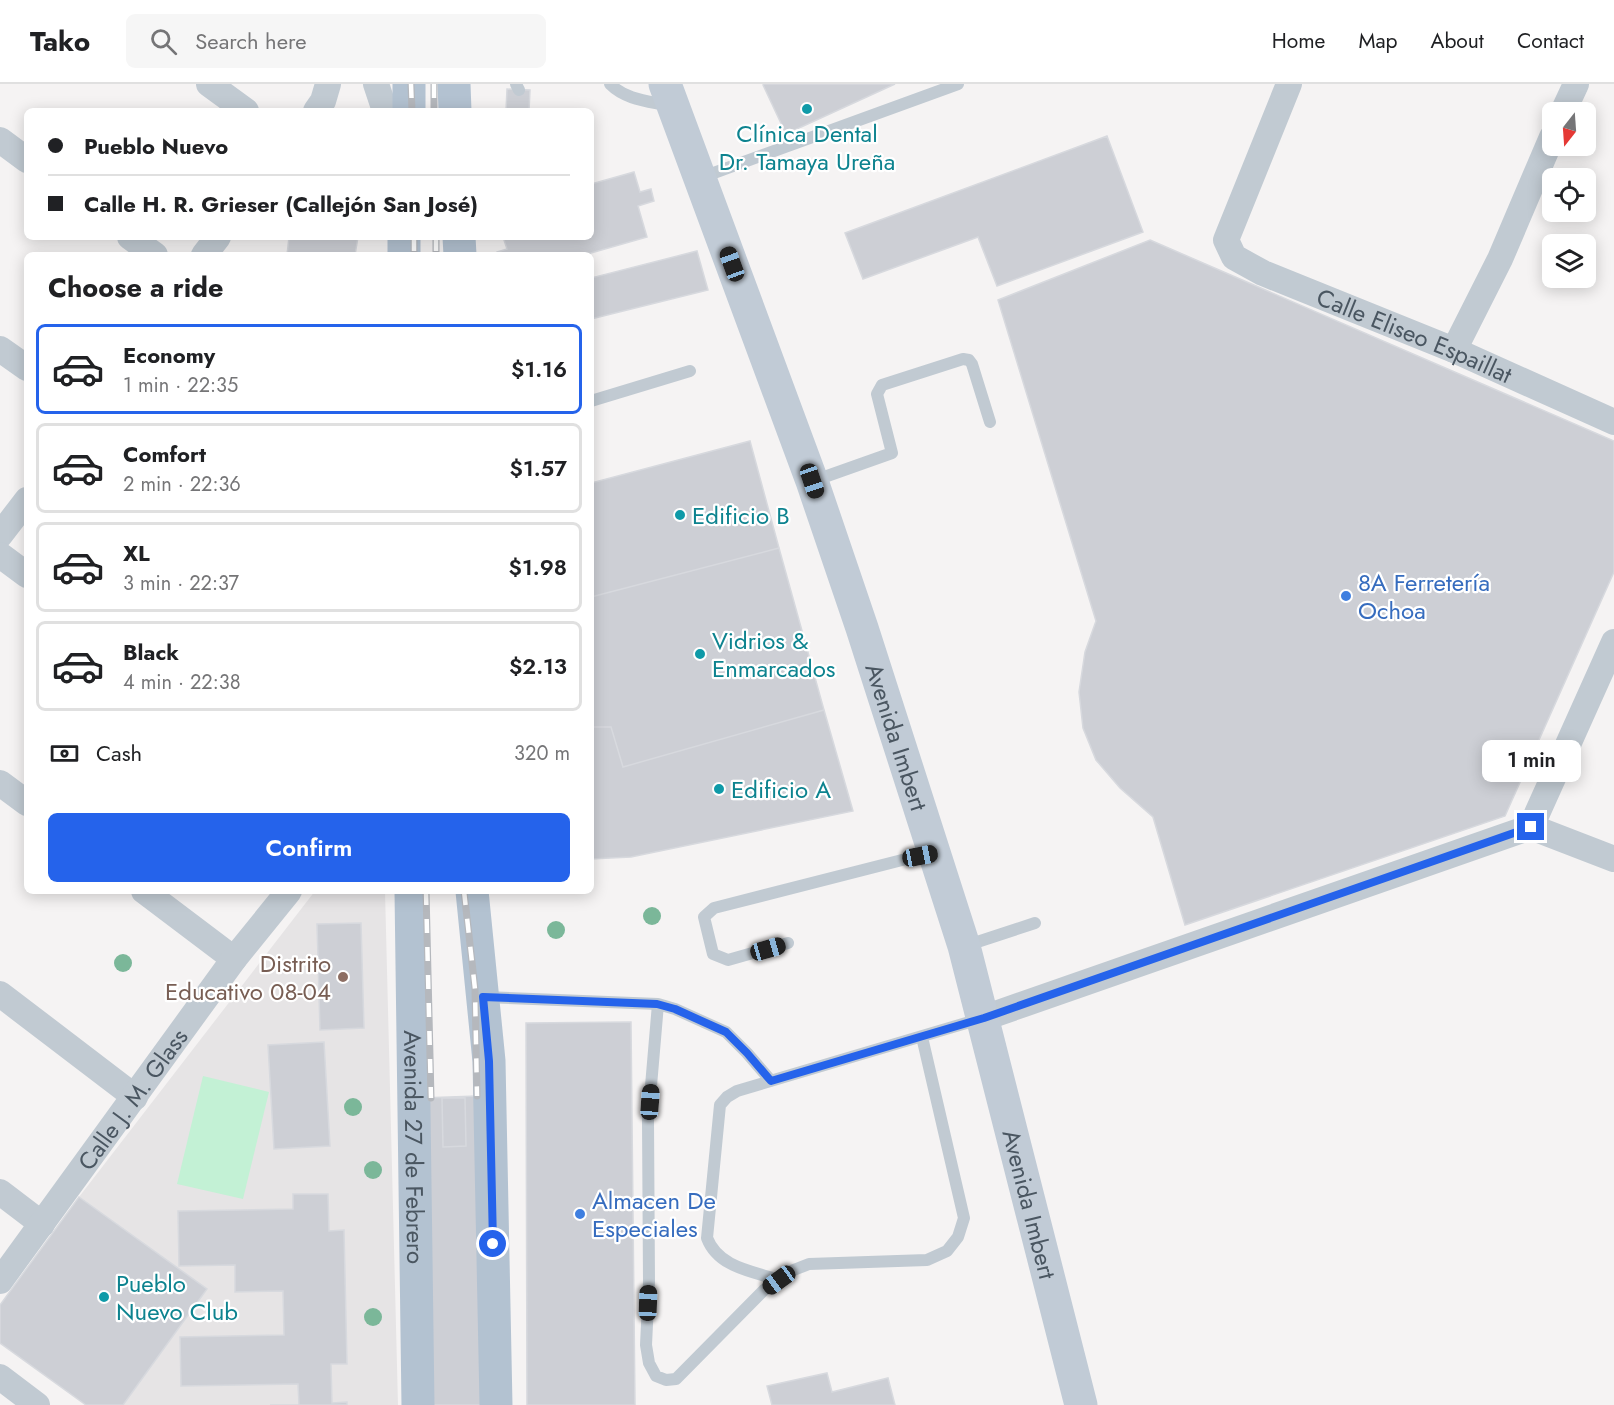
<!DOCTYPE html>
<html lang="en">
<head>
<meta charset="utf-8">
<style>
	:root { --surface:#fff; --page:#f6f6f6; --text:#202124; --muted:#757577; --line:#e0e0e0; --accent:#2563eb }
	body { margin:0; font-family:Jost,sans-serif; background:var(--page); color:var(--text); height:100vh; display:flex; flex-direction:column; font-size:22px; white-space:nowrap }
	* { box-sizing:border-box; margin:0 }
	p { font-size:20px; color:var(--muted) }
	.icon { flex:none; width:33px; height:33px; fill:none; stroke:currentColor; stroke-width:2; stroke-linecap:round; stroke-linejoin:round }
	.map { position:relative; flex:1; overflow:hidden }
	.side { position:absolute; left:24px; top:168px; width:570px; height:642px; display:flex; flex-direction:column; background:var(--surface); border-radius:9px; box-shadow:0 3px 15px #0003 }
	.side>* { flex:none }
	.guide { position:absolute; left:24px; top:24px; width:570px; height:132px; border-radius:9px; box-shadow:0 3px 15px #0003; display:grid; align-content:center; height:132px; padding:0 24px; background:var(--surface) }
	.needle { width:39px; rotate:197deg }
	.tools { position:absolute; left:1542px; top:18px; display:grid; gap:12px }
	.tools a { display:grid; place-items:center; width:54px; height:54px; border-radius:9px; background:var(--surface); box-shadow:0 3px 15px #0003; font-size:30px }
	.end { position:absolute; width:27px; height:27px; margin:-14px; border:8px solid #2563eb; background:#fff; box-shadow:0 0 0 3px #fff }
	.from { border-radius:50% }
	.bubble { position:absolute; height:42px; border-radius:9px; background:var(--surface); box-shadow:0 3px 15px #0003; font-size:20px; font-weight:600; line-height:42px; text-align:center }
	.car { position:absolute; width:18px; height:36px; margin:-18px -9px; border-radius:8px; box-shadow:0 0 4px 2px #0007; background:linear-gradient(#222 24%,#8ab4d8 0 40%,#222 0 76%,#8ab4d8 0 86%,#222 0) }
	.guide b { display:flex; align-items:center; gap:21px; height:57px; font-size:22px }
	.guide b+b { border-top:2px solid var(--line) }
	.guide i { width:15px; height:15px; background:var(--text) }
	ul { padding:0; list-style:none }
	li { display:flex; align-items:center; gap:18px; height:90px; margin:0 12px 9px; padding:0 12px; border:3px solid var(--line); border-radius:9px }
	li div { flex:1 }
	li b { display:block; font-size:22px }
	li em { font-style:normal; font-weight:600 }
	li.on { border-color:var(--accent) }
	li>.icon { width:54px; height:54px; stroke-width:1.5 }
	h2 { padding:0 24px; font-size:27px; line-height:72px }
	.pay { display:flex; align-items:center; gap:15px; height:66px; padding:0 24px; font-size:22px }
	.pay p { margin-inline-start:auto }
	.button { display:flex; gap:12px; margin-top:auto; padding:12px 24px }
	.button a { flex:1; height:69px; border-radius:9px; background:var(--accent); color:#fff; font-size:24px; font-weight:600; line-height:69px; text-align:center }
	header { display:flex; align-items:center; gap:36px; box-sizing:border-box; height:84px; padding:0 30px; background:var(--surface); border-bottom:2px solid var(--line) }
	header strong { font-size:28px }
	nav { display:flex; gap:33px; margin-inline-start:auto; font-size:21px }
	.search { width:420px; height:54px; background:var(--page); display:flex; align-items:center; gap:15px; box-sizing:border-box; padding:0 21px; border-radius:9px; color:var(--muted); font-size:22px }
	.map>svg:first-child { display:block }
	.education { fill:#e6e4e5 }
	.green { fill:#c3f1d5 }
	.building { fill:#cdcfd5; stroke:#d7d9de; stroke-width:1.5 }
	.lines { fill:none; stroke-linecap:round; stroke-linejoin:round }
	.service { stroke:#c1cad2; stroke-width:12 }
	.minor { stroke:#c1cad2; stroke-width:26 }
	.secondary { stroke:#c1cbd6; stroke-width:33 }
	.primary { stroke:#b3c2d1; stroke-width:33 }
	.rail-casing { stroke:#b5b8bd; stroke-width:7 }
	.rail { stroke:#fff; stroke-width:4.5; stroke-dasharray:14; stroke-linecap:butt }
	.tree { fill:#7bb799 }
	.route { stroke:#2563eb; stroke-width:8 }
	.culture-dot { fill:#0f9aa8; stroke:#fff; stroke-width:2 }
	.shop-dot { fill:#3f7fe0; stroke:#fff; stroke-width:2 }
	.education-dot { fill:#8d6e63; stroke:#fff; stroke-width:2 }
	.labels { text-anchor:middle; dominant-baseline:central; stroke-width:4.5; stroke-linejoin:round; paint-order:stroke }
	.culture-label { font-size:24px; fill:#0d838f; stroke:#fff; text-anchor:start }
	.street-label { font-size:24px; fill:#4a5661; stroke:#fff }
	.shop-label { font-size:24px; fill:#366cbe; stroke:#fff; text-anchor:start }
	.education-label { font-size:24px; fill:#785e54; stroke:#fff; text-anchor:end }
</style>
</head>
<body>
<header>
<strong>Tako</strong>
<div class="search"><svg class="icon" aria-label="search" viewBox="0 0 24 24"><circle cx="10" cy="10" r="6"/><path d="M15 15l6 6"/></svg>Search here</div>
<nav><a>Home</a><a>Map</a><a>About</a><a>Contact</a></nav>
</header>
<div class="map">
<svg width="1614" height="1321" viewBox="0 0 1614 1321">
	<rect width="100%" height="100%" fill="#f5f3f3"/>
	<!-- education -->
	<path class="education" d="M315 807H385L398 1321H123L207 1205 79 1113Z"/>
	<!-- green -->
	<path class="green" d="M203 992 269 1008 243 1115 177 1100Z"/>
	<!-- building -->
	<path class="building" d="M764 0H895L786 50 763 1Z
		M507 5 530 6 529 27H506Z
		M1107 52 1143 148 997 202 978 153 863 195 845 149Z
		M634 88 640 108 651 105 654 117 638 122 647 153 584 171H498L497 168 507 165 503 153H591V100Z
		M289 153H358L355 171H287Z
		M1150 156 1614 357V488L1505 732 1185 841 1153 733 1120 704 1096 676 1083 644 1079 608 1085 568 1096 537 998 216Z
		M697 167 708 206 591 235V194Z
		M750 357 779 464 591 513V399Z
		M779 464 824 626 623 683 611 643H591V513Z
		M824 626 853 727 631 773 591 775V643H611L623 683Z
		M361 839 364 944 320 946 317 840Z
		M631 938 635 1321H527L526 939Z
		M324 958 330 1062 274 1065 268 961Z
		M477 1012 492 1321H429L421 1014Z
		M442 1014H465L466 1062 443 1063Z
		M293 1110H328L329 1147 344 1146 347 1280H331L332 1319 347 1318V1321H270H299L298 1300 181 1302 180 1253 284 1251 283 1207 235 1208V1181L179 1182 178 1127 293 1125Z
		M79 1113 207 1205 123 1321H86L0 1259V1221Z
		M827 1289 832 1308 888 1294 895 1321H772L767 1302Z"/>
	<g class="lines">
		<!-- service -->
		<path class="service" d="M516 0 519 6
			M610 0C626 16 648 17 670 22
			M700 94 958 0
			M591 317 690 287
			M813 397 892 369 877 310 882 301 963 275 969 276 972 280 990 338
			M788 859 728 876 713 870 704 833 714 824 906 775 934 770
			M965 862 1035 839
			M485 913 658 920
			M771 997 747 969 726 948 675 925 658 920 648 1037 649 1198 646 1261 649 1279 656 1292 666 1296 676 1295 764 1206 791 1187 809 1180 927 1176 947 1167 958 1153 964 1134 922 953
			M779 1196C751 1187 718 1183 707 1154L720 1021 727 1013 737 1007 983 934"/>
		<!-- minor -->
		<g class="minor">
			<path d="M209 0 246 27"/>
			<path d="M376 0 385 27"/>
			<path id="s1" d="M1289 0 1226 156 1234 173 1263 189 1454 266 1614 338"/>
			<path d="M316 27 323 17 328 0"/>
			<path d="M1563 28 1576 0"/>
			<path d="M0 56 27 76"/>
			<path d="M130 153 155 171"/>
			<path d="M204 171 218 153"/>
			<path d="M0 265 27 284"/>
			<path d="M1454 266 1500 175 1552 53"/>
			<path d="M0 451 27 416"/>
			<path d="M0 471 27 491"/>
			<path d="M0 699 27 719"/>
			<path d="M1531 743 1614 558"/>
			<path d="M144 807 234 875"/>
			<path d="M0 910 135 1013"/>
			<path d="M984 934 1531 743 1614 775"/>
			<path d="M0 1108 42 1140"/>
			<path id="s2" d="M0 1197 234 875 289 807"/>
			<path d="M0 1293 37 1321"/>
		</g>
		<!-- secondary -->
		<path class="secondary" id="s3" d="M665 0 812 397 862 544 964 862 1081 1321"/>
		<!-- primary -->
		<g class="primary">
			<path d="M409 0V27"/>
			<path d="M454 0 455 27"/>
			<path d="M459 153 460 171"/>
			<path d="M404 171V153"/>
			<path id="s4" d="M411 807 418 1321"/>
			<path d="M472 807 489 977 496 1321"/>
		</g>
		<defs>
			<path id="rail" d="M411 0 412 27
				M434 0V27
				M414 153V171
				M436 153V171
				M426 807 431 1014
				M464 807 475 905 477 1012"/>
		</defs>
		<!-- rail casing -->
		<use href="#rail" class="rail-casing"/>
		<!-- rail -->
		<use href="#rail" class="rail"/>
	</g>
	<!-- trees -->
	<g class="tree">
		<circle cx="652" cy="832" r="9"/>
		<circle cx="556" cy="846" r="9"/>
		<circle cx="123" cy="879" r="9"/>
		<circle cx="353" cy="1023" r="9"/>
		<circle cx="373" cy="1086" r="9"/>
		<circle cx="373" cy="1233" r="9"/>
	</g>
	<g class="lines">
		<!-- route -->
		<path class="route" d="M493 1160 489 977 483 913 657 920 675 925 726 948 747 969 771 997 984 934 1531 743"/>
	</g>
	<!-- markers -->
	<g class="culture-dot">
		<circle cx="807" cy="25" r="6"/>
		<circle cx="680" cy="431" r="6"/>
		<circle cx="700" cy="570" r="6"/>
		<circle cx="719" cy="705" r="6"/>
		<circle cx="104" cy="1213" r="6"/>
	</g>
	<g class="shop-dot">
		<circle cx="1346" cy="512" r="6"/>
		<circle cx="580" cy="1130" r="6"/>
	</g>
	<circle class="education-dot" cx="343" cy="893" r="6"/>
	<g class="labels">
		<!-- culture labels -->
		<g class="culture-label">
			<text x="807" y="49" text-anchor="middle">Clínica Dental<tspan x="807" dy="28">Dr. Tamaya Ureña</tspan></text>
			<text x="692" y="431">Edificio B</text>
			<text x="712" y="556">Vidrios &amp;<tspan x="712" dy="28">Enmarcados</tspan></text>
			<text x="731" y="705">Edificio A</text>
			<text x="116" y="1199">Pueblo<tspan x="116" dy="28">Nuevo Club</tspan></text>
		</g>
		<!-- street labels -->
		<g class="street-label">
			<text stroke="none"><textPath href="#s1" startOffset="384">Calle Eliseo Espaillat</textPath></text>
			<text stroke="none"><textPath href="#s3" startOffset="693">Avenida Imbert</textPath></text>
			<text stroke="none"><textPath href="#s2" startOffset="225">Calle J. M. Glass</textPath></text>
			<text stroke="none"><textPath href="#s4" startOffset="256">Avenida 27 de Febrero</textPath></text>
			<text stroke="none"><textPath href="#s3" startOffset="1179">Avenida Imbert</textPath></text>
		</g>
		<!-- shop labels -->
		<g class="shop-label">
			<text x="1358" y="498">8A Ferretería<tspan x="1358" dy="28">Ochoa</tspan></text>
			<text x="592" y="1116">Almacen De<tspan x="592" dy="28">Especiales</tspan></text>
		</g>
		<!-- education labels -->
		<g class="education-label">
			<text x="331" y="879">Distrito<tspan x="331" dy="28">Educativo 08-04</tspan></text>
		</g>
	</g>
</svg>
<div class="tools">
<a><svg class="needle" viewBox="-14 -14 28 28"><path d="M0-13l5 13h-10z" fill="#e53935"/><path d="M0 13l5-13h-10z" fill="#757577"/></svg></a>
<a><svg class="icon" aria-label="locate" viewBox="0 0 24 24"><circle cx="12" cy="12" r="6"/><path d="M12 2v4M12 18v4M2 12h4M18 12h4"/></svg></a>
<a><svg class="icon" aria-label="layers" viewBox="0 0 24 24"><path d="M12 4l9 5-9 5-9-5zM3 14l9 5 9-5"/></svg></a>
</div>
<i class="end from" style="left:493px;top:1160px"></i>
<i class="end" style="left:1531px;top:743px"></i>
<div class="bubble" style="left:1482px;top:656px;width:99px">1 min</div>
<i class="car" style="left:732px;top:180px;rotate:340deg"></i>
<i class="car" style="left:812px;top:397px;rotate:161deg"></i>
<i class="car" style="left:920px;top:772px;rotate:79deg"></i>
<i class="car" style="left:768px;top:865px;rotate:74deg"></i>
<i class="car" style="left:650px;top:1018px;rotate:4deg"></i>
<i class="car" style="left:779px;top:1196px;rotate:234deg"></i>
<i class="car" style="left:648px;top:1219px;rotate:2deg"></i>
<div class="guide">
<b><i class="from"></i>Pueblo Nuevo</b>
<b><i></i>Calle H. R. Grieser (Callejón San José)</b>
</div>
<section class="side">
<h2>Choose a ride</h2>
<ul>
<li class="on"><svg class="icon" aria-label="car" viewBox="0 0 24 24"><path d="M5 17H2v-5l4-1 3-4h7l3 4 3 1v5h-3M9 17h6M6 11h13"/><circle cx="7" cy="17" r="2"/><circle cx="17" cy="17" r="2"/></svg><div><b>Economy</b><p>1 min · 22:35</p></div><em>$1.16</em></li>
<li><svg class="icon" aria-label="car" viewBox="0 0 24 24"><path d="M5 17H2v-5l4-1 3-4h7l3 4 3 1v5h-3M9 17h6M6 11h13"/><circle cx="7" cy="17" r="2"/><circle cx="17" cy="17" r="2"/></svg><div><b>Comfort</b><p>2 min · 22:36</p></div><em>$1.57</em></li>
<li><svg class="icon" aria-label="car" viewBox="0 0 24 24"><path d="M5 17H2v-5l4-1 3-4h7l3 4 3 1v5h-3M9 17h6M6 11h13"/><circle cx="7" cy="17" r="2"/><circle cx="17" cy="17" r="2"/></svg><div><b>XL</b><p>3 min · 22:37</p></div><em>$1.98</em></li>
<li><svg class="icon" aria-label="car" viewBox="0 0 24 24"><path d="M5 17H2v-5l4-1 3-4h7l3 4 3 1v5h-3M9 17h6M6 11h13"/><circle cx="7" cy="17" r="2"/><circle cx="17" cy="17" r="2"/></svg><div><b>Black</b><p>4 min · 22:38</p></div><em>$2.13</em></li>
</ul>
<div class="pay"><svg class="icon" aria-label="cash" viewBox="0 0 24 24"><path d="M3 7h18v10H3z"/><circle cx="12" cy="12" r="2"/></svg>Cash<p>320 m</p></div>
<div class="button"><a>Confirm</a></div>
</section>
</div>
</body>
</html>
